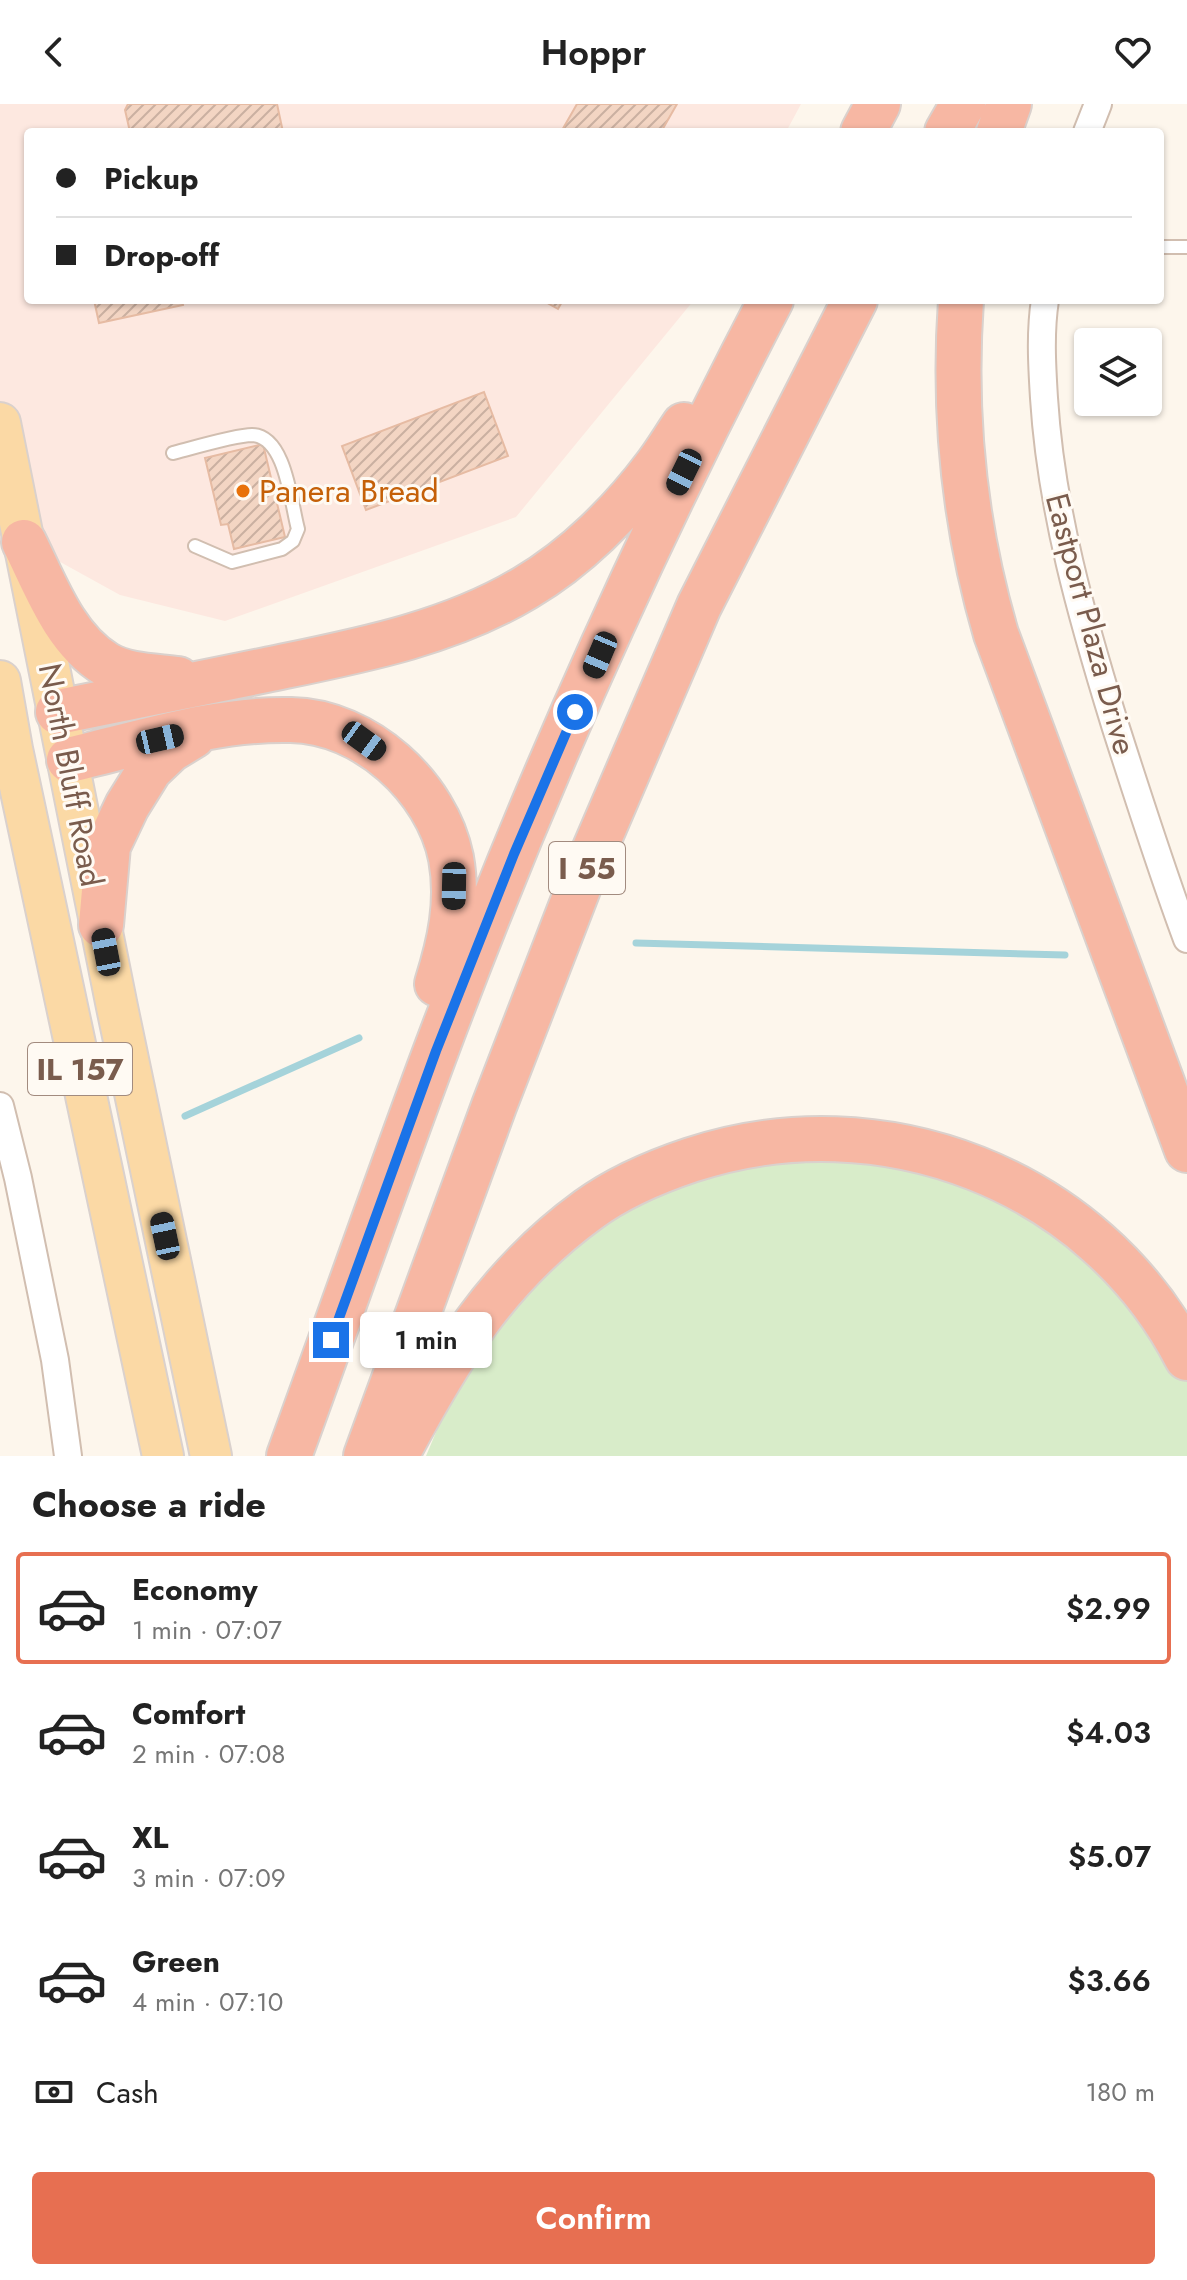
<!DOCTYPE html>
<html lang="en">
<head>
<meta charset="utf-8">
<style>
	:root { --surface:#fff; --page:#f2f2f2; --text:#222; --muted:#767676; --line:#e0e0e0; --accent:#e76f51 }
	body { margin:0; font-family:Jost,sans-serif; background:var(--page); color:var(--text); height:100vh; display:flex; flex-direction:column; font-size:30px; white-space:nowrap }
	* { box-sizing:border-box; margin:0 }
	p { font-size:26px; color:var(--muted) }
	.icon { flex:none; width:44px; height:44px; fill:none; stroke:currentColor; stroke-width:2; stroke-linecap:round; stroke-linejoin:round }
	.map { position:relative; height:1352px; overflow:hidden }
	.panel { display:flex; flex-direction:column; background:var(--surface); flex:1 }
	.panel>* { flex:none }
	.banner { position:absolute; left:24px; top:24px; width:1140px; height:176px; border-radius:8px; box-shadow:0 2px 6px #0004; display:grid; align-content:center; height:176px; padding:0 32px; background:var(--surface) }
	.tools { position:absolute; left:1074px; top:224px; display:grid; gap:16px }
	.tools a { display:grid; place-items:center; width:88px; height:88px; border-radius:8px; background:var(--surface); box-shadow:0 2px 6px #0004; font-size:40px }
	.end { position:absolute; width:36px; height:36px; margin:-18px; border:10px solid #1a73e8; background:#fff; box-shadow:0 0 0 4px #fff }
	.from { border-radius:50% }
	.bubble { position:absolute; height:56px; border-radius:8px; background:var(--surface); box-shadow:0 2px 6px #0004; font-size:26px; font-weight:600; line-height:56px; text-align:center }
	.car { position:absolute; width:24px; height:48px; margin:-24px -12px; border-radius:10px; box-shadow:0 0 6px 2px #0007; background:linear-gradient(#222 24%,#8ab4d8 0 40%,#222 0 76%,#8ab4d8 0 86%,#222 0) }
	.banner b { display:flex; align-items:center; gap:28px; height:76px; font-size:30px }
	.banner b+b { border-top:2px solid var(--line) }
	.banner i { width:20px; height:20px; background:var(--text) }
	ul { padding:0; list-style:none }
	li { display:flex; align-items:center; gap:24px; height:112px; margin:0 16px 12px; padding:0 16px; border:4px solid transparent; border-radius:8px }
	li div { flex:1 }
	li b { display:block; font-size:30px }
	li em { font-style:normal; font-weight:600 }
	li.active { border-color:var(--accent) }
	li>.icon { width:72px; height:72px; stroke-width:1.5 }
	h2 { padding:0 32px; font-size:36px; line-height:96px }
	.pay { display:flex; align-items:center; gap:20px; height:88px; padding:0 32px; font-size:30px }
	.pay p { margin-inline-start:auto }
	.action { display:flex; gap:16px; margin-top:auto; padding:16px 32px }
	.action a { flex:1; height:92px; border-radius:8px; background:var(--accent); color:#fff; font-size:32px; font-weight:600; line-height:92px; text-align:center }
	header { display:flex; justify-content:space-between; align-items:center; height:104px; padding:0 32px; background:var(--surface); font-size:36px; font-weight:600 }
	.map>svg:first-child { display:block }
	.commercial { fill:#fde8e0 }
	.green { fill:#d8ecc9 }
	.lines { fill:none; stroke-linecap:round; stroke-linejoin:round }
	.stream { stroke:#a5d3da; stroke-width:7 }
	.building { fill:url(#building-hatch); stroke:#e6bba3; stroke-width:2 }
	.lane-casing { stroke:#d1beb0; stroke-width:16 }
	.street-casing { stroke:#d1beb0; stroke-width:30 }
	.primary-casing { stroke:#dad1cd; stroke-width:44 }
	.highway-casing { stroke:#dad1cd; stroke-width:48 }
	.lane { stroke:#fff; stroke-width:12 }
	.street { stroke:#fff; stroke-width:26 }
	.primary { stroke:#fbd9a5; stroke-width:40 }
	.highway { stroke:#f7b7a3; stroke-width:44 }
	.route { stroke:#1a73e8; stroke-width:10 }
	.food-dot { fill:#e8710a; stroke:#fffaf3; stroke-width:3 }
	.labels { text-anchor:middle; dominant-baseline:central; stroke-width:6; stroke-linejoin:round; paint-order:stroke }
	.shield { fill:#fffaf3; stroke:#a28b7f; stroke-width:2 }
	.shield-label { font-size:30px; font-weight:bold; fill:#7a5c4d }
	.food-label { font-size:32px; fill:#c56008; stroke:#fffaf3; text-anchor:start }
	.street-label { font-size:32px; fill:#7a5c4d; stroke:#fffaf3 }
</style>
</head>
<body>
<header><svg class="icon" aria-label="back" viewBox="0 0 24 24"><path d="M15 5l-7 7 7 7"/></svg>Hoppr<svg class="icon" aria-label="heart" viewBox="0 0 24 24"><path d="M12 20l-8-8c-3-5 5-10 8-4 3-6 11-1 8 4z"/></svg></header>
<div class="map">
<svg width="1187" height="1352" viewBox="0 0 1187 1352">
	<defs>
		<pattern id="building-hatch" width="6" height="6" patternUnits="userSpaceOnUse" patternTransform="scale(2)"><rect width="6" height="6" fill="#f3d5c3"/><path d="M-1 1l2-2M0 6l6-6M5 7l2-2" fill="none" stroke="#cab0a1"/></pattern>
	</defs>
	<rect width="100%" height="100%" fill="#fdf6ec"/>
	<!-- commercial -->
	<path class="commercial" d="M0 0H801L786 28H28V196H694L516 413 225 517 120 491 24 438 0 331Z"/>
	<!-- green -->
	<path class="green" d="M799 1047 947 1064 1094 1149 1161 1226 1187 1278V1352H426L452 1290 530 1170 658 1079Z"/>
	<g class="lines">
		<!-- stream -->
		<path class="stream" d="M636 839 1065 851
			M185 1012 359 934"/>
	</g>
	<!-- building -->
	<path class="building" d="M128 0H277L283 28H130L125 6Z
		M577 0H677L661 28H561Z
		M94 196H182L183 201 99 219Z
		M542 196H563L558 205Z
		M484 288 508 352 366 406 342 342Z
		M263 340 285 433 234 445 228 420 221 421 205 354Z"/>
	<g class="lines">
		<defs>
			<path id="lane" d="M1160 143H1187
				M173 349C192 344 236 331 252 331 286 332 291 400 298 425L293 437 282 445 232 458 195 442"/>
			<path id="street" d="M1087 28 1098 0
				M1045 196C1040 228 1042 262 1044 294 1051 406 1082 514 1115 621 1138 693 1161 765 1187 835
				M0 1002 18 1074 55 1256 68 1352"/>
			<path id="primary" d="M0 319 117 903 211 1352
				M0 577 12 645 163 1352"/>
			<path id="highway" d="M863 28 878 0
				M947 28 963 0
				M999 28 1009 0
				M961 196C953 309 964 421 996 530L1187 1046
				M24 438C45 480 64 535 106 560 126 572 155 572 178 575
				M58 608C127 594 197 580 266 566 353 548 447 531 525 484 576 454 622 408 657 361 667 348 675 334 684 321
				M69 656C141 639 217 614 291 616 365 617 437 683 451 754 459 798 450 839 437 880
				M101 821 108 742 127 702 150 665 170 646 193 632
				M289 1352C338 1218 385 1083 435 949 531 692 644 439 771 196
				M366 1352 494 1002 581 777 699 502 855 196
				M396 1352C448 1254 496 1173 588 1106 618 1084 655 1068 691 1056 881 993 1095 1075 1187 1254"/>
		</defs>
		<!-- lane casing -->
		<use href="#lane" class="lane-casing"/>
		<!-- street casing -->
		<use href="#street" class="street-casing"/>
		<!-- primary casing -->
		<use href="#primary" class="primary-casing"/>
		<!-- highway casing -->
		<use href="#highway" class="highway-casing"/>
		<!-- lane -->
		<use href="#lane" class="lane"/>
		<!-- street -->
		<use href="#street" class="street"/>
		<!-- primary -->
		<use href="#primary" class="primary"/>
		<!-- highway -->
		<use href="#highway" class="highway"/>
	</g>
	<g class="lines">
		<!-- route -->
		<path class="route" d="M331 1236 436 947 514 750 575 608"/>
	</g>
	<!-- markers -->
	<circle class="food-dot" cx="243" cy="387" r="8"/>
	<g class="labels">
		<!-- shield labels -->
		<g class="shield">
			<rect x="549" y="738" width="76" height="52" rx="6"/>
			<rect x="28" y="939" width="104" height="52" rx="6"/>
		</g>
		<g class="shield-label">
			<text x="587" y="764">I 55</text>
			<text x="80" y="965">IL 157</text>
		</g>
		<!-- food labels -->
		<g class="food-label">
			<text x="259" y="387">Panera Bread</text>
		</g>
		<!-- street labels -->
		<g class="street-label">
			<text transform="translate(1091 520) rotate(75)">Eastport Plaza Drive</text>
			<text transform="translate(71 671) rotate(79)">North Bluff Road</text>
		</g>
	</g>
</svg>
<div class="tools">
<a><svg class="icon" aria-label="layers" viewBox="0 0 24 24"><path d="M12 4l9 5-9 5-9-5zM3 14l9 5 9-5"/></svg></a>
</div>
<i class="end from" style="left:575px;top:608px"></i>
<i class="end" style="left:331px;top:1236px"></i>
<div class="bubble" style="left:360px;top:1208px;width:132px">1 min</div>
<i class="car" style="left:684px;top:368px;rotate:206deg"></i>
<i class="car" style="left:600px;top:551px;rotate:203deg"></i>
<i class="car" style="left:160px;top:635px;rotate:77deg"></i>
<i class="car" style="left:364px;top:637px;rotate:126deg"></i>
<i class="car" style="left:454px;top:782px;rotate:181deg"></i>
<i class="car" style="left:106px;top:848px;rotate:349deg"></i>
<i class="car" style="left:165px;top:1132px;rotate:348deg"></i>
<div class="banner">
<b><i class="from"></i>Pickup</b>
<b><i></i>Drop-off</b>
</div>
</div>
<section class="panel">
<h2>Choose a ride</h2>
<ul>
<li class="active"><svg class="icon" aria-label="car" viewBox="0 0 24 24"><path d="M5 17H2v-5l4-1 3-4h7l3 4 3 1v5h-3M9 17h6M6 11h13"/><circle cx="7" cy="17" r="2"/><circle cx="17" cy="17" r="2"/></svg><div><b>Economy</b><p>1 min · 07:07</p></div><em>$2.99</em></li>
<li><svg class="icon" aria-label="car" viewBox="0 0 24 24"><path d="M5 17H2v-5l4-1 3-4h7l3 4 3 1v5h-3M9 17h6M6 11h13"/><circle cx="7" cy="17" r="2"/><circle cx="17" cy="17" r="2"/></svg><div><b>Comfort</b><p>2 min · 07:08</p></div><em>$4.03</em></li>
<li><svg class="icon" aria-label="car" viewBox="0 0 24 24"><path d="M5 17H2v-5l4-1 3-4h7l3 4 3 1v5h-3M9 17h6M6 11h13"/><circle cx="7" cy="17" r="2"/><circle cx="17" cy="17" r="2"/></svg><div><b>XL</b><p>3 min · 07:09</p></div><em>$5.07</em></li>
<li><svg class="icon" aria-label="car" viewBox="0 0 24 24"><path d="M5 17H2v-5l4-1 3-4h7l3 4 3 1v5h-3M9 17h6M6 11h13"/><circle cx="7" cy="17" r="2"/><circle cx="17" cy="17" r="2"/></svg><div><b>Green</b><p>4 min · 07:10</p></div><em>$3.66</em></li>
</ul>
<div class="pay"><svg class="icon" aria-label="cash" viewBox="0 0 24 24"><path d="M3 7h18v10H3z"/><circle cx="12" cy="12" r="2"/></svg>Cash<p>180 m</p></div>
<div class="action"><a>Confirm</a></div>
</section>
</body>
</html>
